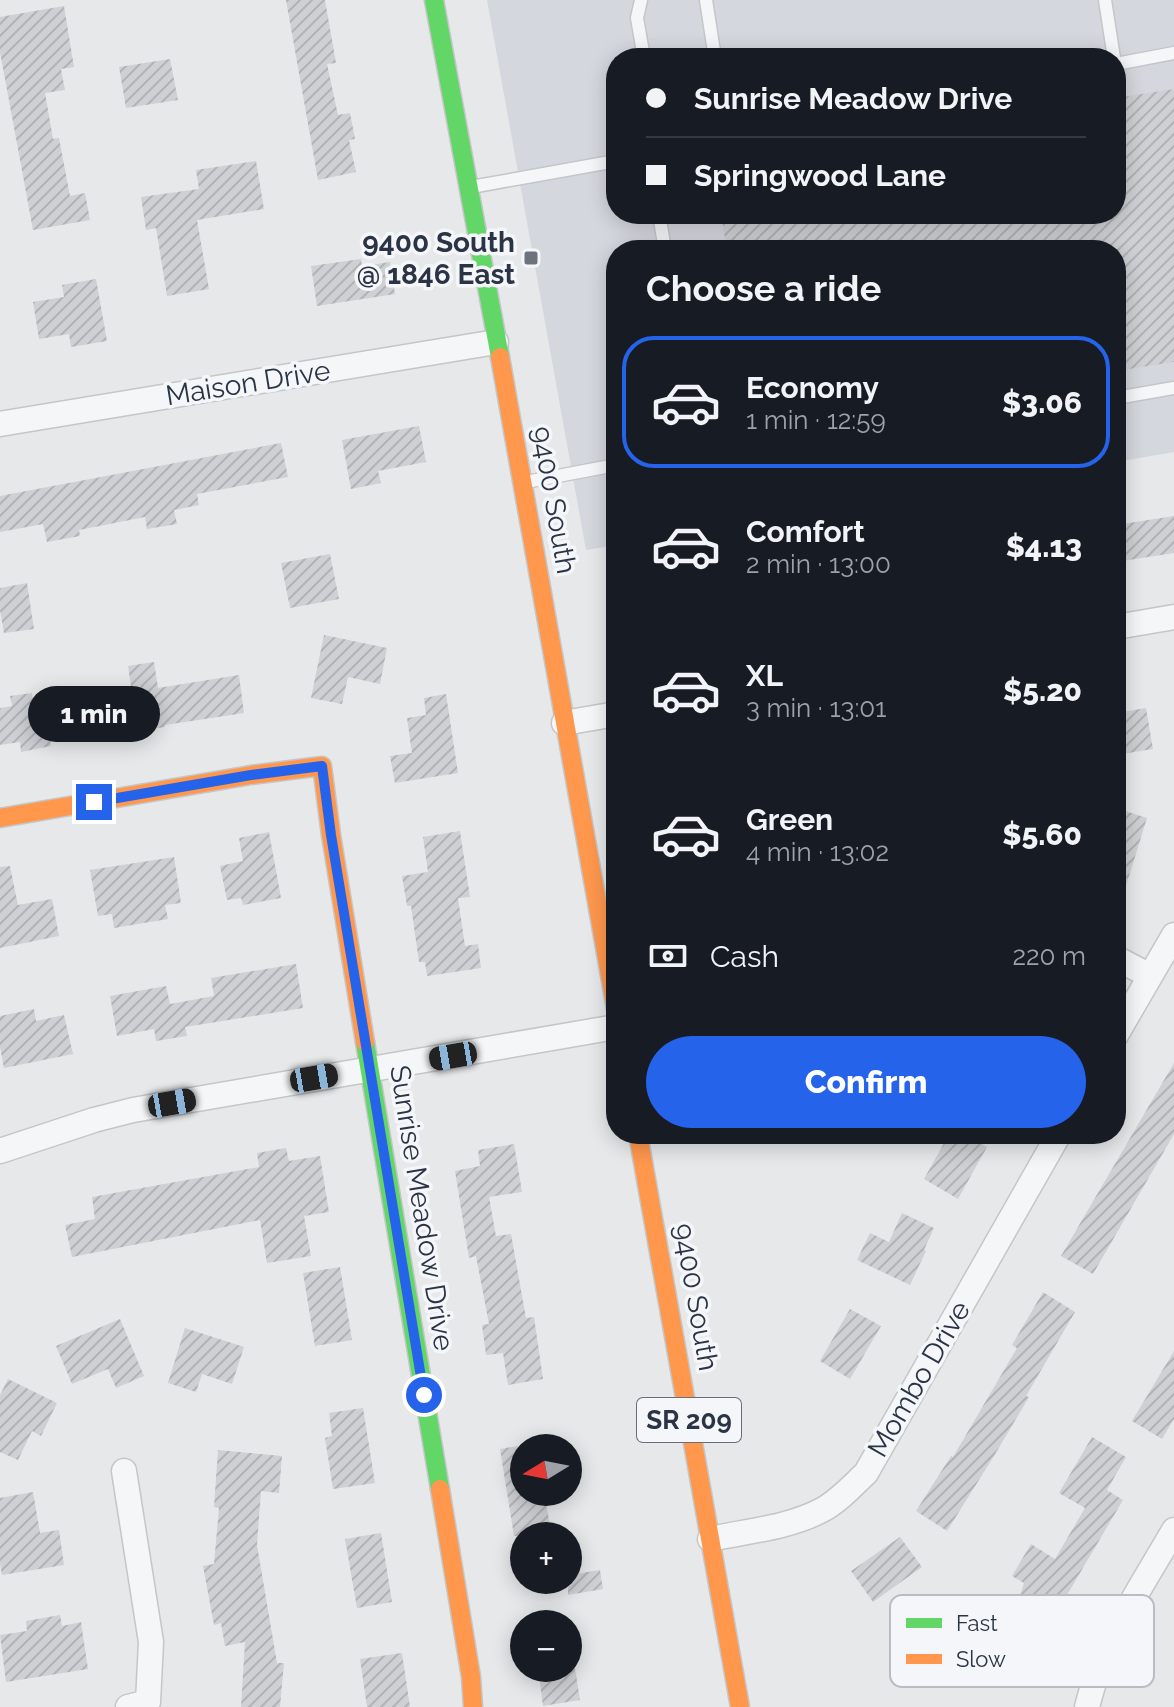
<!DOCTYPE html>
<html lang="en">
<head>
<meta charset="utf-8">
<style>
	:root { --surface:#171b24; --page:#242831; --text:#f1f3f6; --muted:#9ea1a6; --line:#363941; --accent:#2563eb }
	body { margin:0; font-family:Raleway,sans-serif; background:var(--page); color:var(--text); height:100vh; display:flex; flex-direction:column; font-size:30px; white-space:nowrap }
	* { box-sizing:border-box; margin:0 }
	p { font-size:26px; color:var(--muted) }
	.icon { flex:none; width:44px; height:44px; fill:none; stroke:currentColor; stroke-width:2; stroke-linecap:round; stroke-linejoin:round }
	.map { position:relative; flex:1; overflow:hidden }
	.drawer { position:absolute; left:606px; top:240px; width:520px; height:904px; display:flex; flex-direction:column; background:var(--surface); border-radius:32px; box-shadow:0 4px 20px #0003 }
	.drawer>* { flex:none }
	.hud { position:absolute; left:606px; top:48px; width:520px; height:176px; border-radius:32px; box-shadow:0 4px 20px #0003; display:grid; align-content:center; height:176px; padding:0 40px; background:var(--surface) }
	.needle { width:52px; rotate:260deg }
	.buttons { position:absolute; left:510px; top:1434px; display:grid; gap:16px }
	.buttons a { display:grid; place-items:center; width:72px; height:72px; border-radius:50%; background:var(--surface); box-shadow:0 4px 20px #0003; font-size:40px }
	.end { position:absolute; width:36px; height:36px; margin:-18px; border:10px solid #2563eb; background:#fff; box-shadow:0 0 0 4px #fff }
	.from { border-radius:50% }
	.bubble { position:absolute; height:56px; border-radius:28px; background:var(--surface); box-shadow:0 4px 20px #0003; font-size:26px; font-weight:800; line-height:56px; text-align:center }
	.car { position:absolute; width:24px; height:48px; margin:-24px -12px; border-radius:10px; box-shadow:0 0 6px 2px #0007; background:linear-gradient(#222 24%,#8ab4d8 0 40%,#222 0 76%,#8ab4d8 0 86%,#222 0) }
	.hud b { display:flex; align-items:center; gap:28px; height:76px; font-size:30px }
	.hud b+b { border-top:2px solid var(--line) }
	.hud i { width:20px; height:20px; background:var(--text) }
	ul { padding:0; list-style:none }
	li { display:flex; align-items:center; gap:24px; height:132px; margin:0 16px 12px; padding:0 24px; border:4px solid transparent; border-radius:32px }
	li div { flex:1 }
	li b { display:block; font-size:30px }
	li em { font-style:normal; font-weight:800 }
	li.selected { border-color:var(--accent) }
	li>.icon { width:72px; height:72px; stroke-width:1.5 }
	h2 { padding:0 40px; font-size:36px; line-height:96px }
	.pay { display:flex; align-items:center; gap:20px; height:88px; padding:0 40px; font-size:30px }
	.pay p { margin-inline-start:auto }
	.button { display:flex; gap:16px; margin-top:auto; padding:16px 40px }
	.button a { flex:1; height:92px; border-radius:48px; background:var(--accent); color:#fff; font-size:32px; font-weight:800; line-height:92px; text-align:center }
	.map>svg:first-child { display:block }
	.built { fill:#d4d7dd; fill-rule:evenodd }
	.building { fill:url(#building-hatch) }
	.lines { fill:none; stroke-linecap:round; stroke-linejoin:round }
	.lane-casing { stroke:#c4c6c8; stroke-width:15 }
	.street-casing { stroke:#c4c6c8; stroke-width:27 }
	.fast-casing { stroke:#c4c6c8; stroke-width:21 }
	.slow-casing { stroke:#c4c6c8; stroke-width:21 }
	.lane { stroke:#f5f6f7; stroke-width:12 }
	.street { stroke:#f5f6f7; stroke-width:24 }
	.fast { stroke:#63d668; stroke-width:18 }
	.slow { stroke:#ff974d; stroke-width:18 }
	.route { stroke:#2563eb; stroke-width:10 }
	.poi-dot { fill:#6c737f; stroke:#f4f6f9; stroke-width:3 }
	.labels { text-anchor:middle; dominant-baseline:central; stroke-width:7; stroke-linejoin:round; paint-order:stroke }
	.shield { fill:#f4f6f9; stroke:#676e7b; stroke-width:2 }
	.shield-label { font-size:26px; font-weight:bold; fill:#2b3445 }
	.poi-label { font-size:28px; font-weight:bold; fill:#2b3445; stroke:#f4f6f9; text-anchor:end }
	.street-label { font-size:28px; fill:#2b3445; stroke:#f4f6f9 }
	.key { fill:#f4f6f9; stroke:#b8bcc3; stroke-width:2 }
	.key-label { font-size:22px; fill:#2b3445 }
</style>
</head>
<body>
<div class="map">
<svg width="1174" height="1707" viewBox="0 0 1174 1707">
	<defs>
		<pattern id="building-hatch" width="6" height="6" patternUnits="userSpaceOnUse" patternTransform="scale(2)"><rect width="6" height="6" fill="#ced0d3"/><path d="M-1 1l2-2M0 6l6-6M5 7l2-2" fill="none" stroke="#b1b3b6"/></pattern>
	</defs>
	<rect width="100%" height="100%" fill="#e6e8ea"/>
	<!-- built -->
	<path class="built" d="M487 0H1174V452L1116 462V250H616V545L586 550ZM616 58H1116V214H616Z"/>
	<!-- building -->
	<path class="building" d="M286 0H325L336 63 327 64 338 115 350 113 355 139 349 140 356 172 318 180Z
		M64 6 74 67 61 69 65 90 45 93 53 139 59 138 70 196 85 193 90 220 33 230 0 52V17Z
		M170 59 178 100 126 108 119 67Z
		M1174 89V362L1116 371V250H727L721 214H1116V98Z
		M256 161 264 209 197 220 209 289 167 296 156 228 146 230 141 197 199 189 196 170Z
		M361 259 362 266 390 262 395 294 317 306 311 266Z
		M96 279 107 341 71 347 69 334 39 339 33 302 64 297 62 285Z
		M419 426 426 462 378 471 381 483 351 489 342 440Z
		M281 443 288 477 197 494 199 505 174 510 177 524 147 529 145 517 79 530 80 536 47 542 43 524 0 532V496Z
		M1174 516V553L1116 562V525Z
		M330 554 339 599 290 608 281 563Z
		M27 583 34 629 4 633 0 610V588Z
		M324 635 387 648 380 684 348 677 342 704 311 698Z
		M154 662 158 688 239 675 244 713 165 725V727L90 739 82 694 131 686 128 666Z
		M32 693 36 721 46 719 51 746 21 752 20 742 0 745V708L12 706 10 696Z
		M446 694 458 773 395 783 390 756 412 753 407 718 426 715 424 698Z
		M1146 708 1153 749 1116 755V713Z
		M1116 808 1147 818 1121 902 1116 901Z
		M460 831 470 897 458 898 465 946 478 944 481 968 427 976 425 962H419L411 906H407L402 876 428 872 423 837Z
		M269 832 281 898 243 905 241 898 227 900 220 866 243 861 239 838Z
		M174 857 181 903 165 905 168 919 114 928 112 914 98 916 90 870Z
		M10 866 18 905 52 899 59 936 0 948V867Z
		M296 964 303 1008 185 1027 187 1036 156 1041 154 1029 117 1036 110 996 166 986 170 1004 214 996 211 978Z
		M34 1009 36 1021 64 1015 73 1054 4 1068 0 1047V1016Z
		M1174 1063V1134L1093 1274 1061 1256Z
		M949 1134H965L987 1147 958 1199 924 1179Z
		M514 1144 522 1192 489 1197 496 1236 511 1234 526 1318 534 1317 543 1379 508 1385 503 1353 486 1355 482 1325 489 1324 476 1256 469 1258 455 1171 480 1166 478 1150Z
		M286 1148 289 1161 320 1156 329 1212 304 1216 311 1256 267 1263 260 1220 72 1257 65 1225 95 1219 92 1197 259 1167 257 1153Z
		M902 1213 934 1228 924 1250 926 1251 910 1285 857 1260 870 1233 889 1242Z
		M340 1267 352 1340 315 1346 303 1273Z
		M1043 1292 1075 1312 1026 1396 1029 1397 994 1456 947 1531 916 1511 951 1456 953 1457 1017 1348 1012 1345Z
		M850 1309 881 1326 850 1379 820 1361Z
		M120 1319 144 1376 116 1388 108 1369 72 1384 56 1346Z
		M185 1328 244 1347 232 1384 202 1374 196 1392 168 1383Z
		M1174 1351V1419L1162 1439 1132 1421Z
		M8 1379 57 1403 41 1436 32 1431 18 1460 0 1452V1395Z
		M363 1408 375 1483 333 1489 325 1438 332 1436 329 1413Z
		M1092 1437 1126 1457 1107 1490 1123 1500 1054 1617 1034 1680 997 1667 1024 1583 1012 1576 1031 1544 1055 1559 1085 1508 1059 1493Z
		M524 1445V1492H544L552 1536H514L500 1449Z
		M218 1450 282 1456 279 1493 261 1491 257 1545 277 1663H284L280 1707H241L245 1642 225 1646 221 1623 214 1625 203 1566 214 1564 219 1508 214 1507Z
		M33 1492 40 1533 59 1530 64 1565 2 1575 0 1563V1498Z
		M381 1533 392 1602 357 1608 345 1539Z
		M900 1537 922 1567 873 1602 851 1571Z
		M600 1570 603 1589 568 1595V1575Z
		M60 1615 62 1626 81 1622 88 1669 6 1682 0 1635 27 1631 26 1621Z
		M402 1653 410 1707H367L360 1659Z
		M538 1668H575L580 1700 543 1706Z"/>
	<g class="lines">
		<defs>
			<path id="lane" d="M641 0 637 18 644 58
				M706 0 715 58
				M1105 0 1114 58
				M1116 64 1174 53
				M471 187 616 161
				M659 214 665 250
				M1116 398 1174 388
				M526 482 616 465"/>
			<path id="street" d="M0 424 496 342
				M1116 627 1174 617
				M564 723 616 714
				M1116 958 1150 976
				M1116 1035 1174 935
				M0 1151 94 1120 133 1110 616 1027
				M124 1471 151 1642 148 1702 128 1707
				M710 1539C747 1531 788 1528 822 1510 839 1501 852 1486 866 1473L1059 1134
				M1087 1707C1102 1643 1142 1586 1174 1530"/>
			<path id="fast" d="M434 0 500 357
				M365 1042 440 1489"/>
			<path id="slow" d="M500 357 616 1009
				M0 818 251 775 322 766 331 835 365 1042
				M638 1134 740 1707
				M440 1489 471 1677 473 1707"/>
		</defs>
		<!-- lane casing -->
		<use href="#lane" class="lane-casing"/>
		<!-- street casing -->
		<use href="#street" class="street-casing"/>
		<!-- fast casing -->
		<use href="#fast" class="fast-casing"/>
		<!-- slow casing -->
		<use href="#slow" class="slow-casing"/>
		<!-- lane -->
		<use href="#lane" class="lane"/>
		<!-- street -->
		<use href="#street" class="street"/>
		<!-- fast -->
		<use href="#fast" class="fast"/>
		<!-- slow -->
		<use href="#slow" class="slow"/>
	</g>
	<g class="lines">
		<!-- route -->
		<path class="route" d="M94 802 251 775 322 766 331 835 424 1395"/>
	</g>
	<!-- markers -->
	<rect class="poi-dot" x="523" y="250" width="16" height="16" rx="4"/>
	<g class="labels">
		<!-- shield labels -->
		<rect class="shield" x="637" y="1398" width="104" height="44" rx="6"/>
		<g class="shield-label">
			<text x="689" y="1420">SR 209</text>
		</g>
		<!-- poi labels -->
		<g class="poi-label">
			<text x="515" y="242">9400 South<tspan x="515" dy="32">@ 1846 East</tspan></text>
		</g>
		<!-- street labels -->
		<g class="street-label">
			<text transform="translate(248 383) rotate(-9)">Maison Drive</text>
			<text transform="translate(554 500) rotate(80)">9400 South</text>
			<text transform="translate(422 1208) rotate(81)">Sunrise Meadow Drive</text>
			<text transform="translate(696 1297) rotate(80)">9400 South</text>
			<text transform="translate(919 1379) rotate(-60)">Mombo Drive</text>
		</g>
	</g>
	<!-- legend -->
	<rect x="890" y="1595" width="264" height="92" rx="12" class="key"/>
	<rect x="906" y="1618" width="36" height="10" fill="#63d668"/>
	<rect x="906" y="1654" width="36" height="10" fill="#ff974d"/>
	<g class="key-label">
		<text x="956" y="1631">Fast</text>
		<text x="956" y="1667">Slow</text>
	</g>
</svg>
<div class="buttons">
<a><svg class="needle" viewBox="-14 -14 28 28"><path d="M0-13l5 13h-10z" fill="#e53935"/><path d="M0 13l5-13h-10z" fill="#9ea1a6"/></svg></a>
<a>+</a>
<a>−</a>
</div>
<i class="end from" style="left:424px;top:1395px"></i>
<i class="end" style="left:94px;top:802px"></i>
<div class="bubble" style="left:28px;top:686px;width:132px">1 min</div>
<i class="car" style="left:453px;top:1056px;rotate:260deg"></i>
<i class="car" style="left:314px;top:1078px;rotate:80deg"></i>
<i class="car" style="left:172px;top:1103px;rotate:80deg"></i>
<div class="hud">
<b><i class="from"></i>Sunrise Meadow Drive</b>
<b><i></i>Springwood Lane</b>
</div>
<section class="drawer">
<h2>Choose a ride</h2>
<ul>
<li class="selected"><svg class="icon" aria-label="car" viewBox="0 0 24 24"><path d="M5 17H2v-5l4-1 3-4h7l3 4 3 1v5h-3M9 17h6M6 11h13"/><circle cx="7" cy="17" r="2"/><circle cx="17" cy="17" r="2"/></svg><div><b>Economy</b><p>1 min · 12:59</p></div><em>$3.06</em></li>
<li><svg class="icon" aria-label="car" viewBox="0 0 24 24"><path d="M5 17H2v-5l4-1 3-4h7l3 4 3 1v5h-3M9 17h6M6 11h13"/><circle cx="7" cy="17" r="2"/><circle cx="17" cy="17" r="2"/></svg><div><b>Comfort</b><p>2 min · 13:00</p></div><em>$4.13</em></li>
<li><svg class="icon" aria-label="car" viewBox="0 0 24 24"><path d="M5 17H2v-5l4-1 3-4h7l3 4 3 1v5h-3M9 17h6M6 11h13"/><circle cx="7" cy="17" r="2"/><circle cx="17" cy="17" r="2"/></svg><div><b>XL</b><p>3 min · 13:01</p></div><em>$5.20</em></li>
<li><svg class="icon" aria-label="car" viewBox="0 0 24 24"><path d="M5 17H2v-5l4-1 3-4h7l3 4 3 1v5h-3M9 17h6M6 11h13"/><circle cx="7" cy="17" r="2"/><circle cx="17" cy="17" r="2"/></svg><div><b>Green</b><p>4 min · 13:02</p></div><em>$5.60</em></li>
</ul>
<div class="pay"><svg class="icon" aria-label="cash" viewBox="0 0 24 24"><path d="M3 7h18v10H3z"/><circle cx="12" cy="12" r="2"/></svg>Cash<p>220 m</p></div>
<div class="button"><a>Confirm</a></div>
</section>
</div>
</body>
</html>
